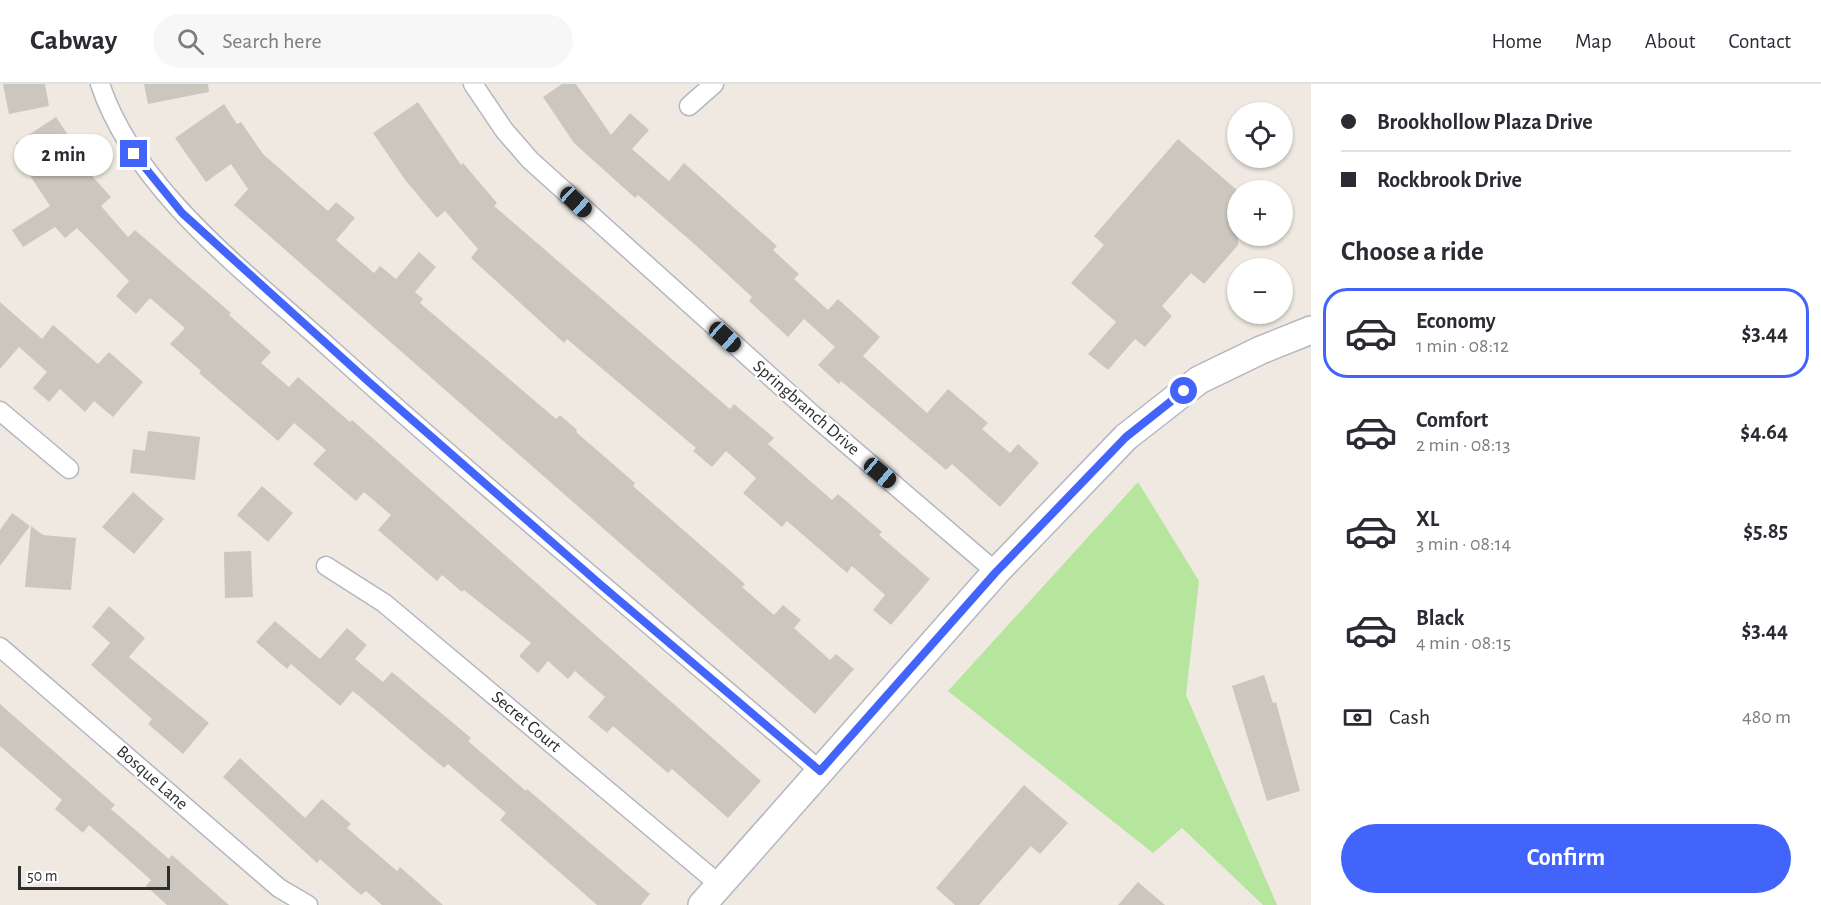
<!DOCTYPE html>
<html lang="en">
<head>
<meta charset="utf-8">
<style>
	:root { --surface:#fff; --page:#f7f7f7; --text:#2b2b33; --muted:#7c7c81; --line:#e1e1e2; --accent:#4264fb }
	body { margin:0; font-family:"Alegreya Sans",sans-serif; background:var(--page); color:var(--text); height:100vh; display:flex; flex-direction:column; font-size:22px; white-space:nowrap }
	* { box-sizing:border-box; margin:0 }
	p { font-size:20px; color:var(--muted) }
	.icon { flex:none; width:33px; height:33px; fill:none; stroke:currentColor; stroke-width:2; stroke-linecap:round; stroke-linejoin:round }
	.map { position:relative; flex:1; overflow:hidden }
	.drawer { display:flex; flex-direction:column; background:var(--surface); width:510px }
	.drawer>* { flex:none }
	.top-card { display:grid; align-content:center; height:132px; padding:0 30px; background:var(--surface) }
	.tools { position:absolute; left:1227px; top:18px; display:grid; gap:12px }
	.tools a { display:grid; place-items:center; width:66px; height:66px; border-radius:50%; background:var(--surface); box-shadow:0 2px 4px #0004; font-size:30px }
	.scale { position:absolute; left:18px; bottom:15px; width:152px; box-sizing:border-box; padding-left:6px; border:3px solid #2e2e2e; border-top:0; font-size:16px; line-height:21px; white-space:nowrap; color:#2e2e2e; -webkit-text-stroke:4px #fff; paint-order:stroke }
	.end { position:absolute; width:27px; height:27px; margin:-14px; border:8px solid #4264fb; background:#fff; box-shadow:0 0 0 3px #fff }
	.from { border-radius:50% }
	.bubble { position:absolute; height:42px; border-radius:21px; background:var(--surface); box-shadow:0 2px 4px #0004; font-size:20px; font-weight:700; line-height:42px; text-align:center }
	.car { position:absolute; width:18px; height:36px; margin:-18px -9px; border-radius:8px; box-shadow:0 0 4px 2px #0007; background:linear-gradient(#222 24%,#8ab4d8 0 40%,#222 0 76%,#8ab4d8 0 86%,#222 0) }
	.top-card b { display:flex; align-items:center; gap:21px; height:57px; font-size:22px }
	.top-card b+b { border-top:2px solid var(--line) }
	.top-card i { width:15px; height:15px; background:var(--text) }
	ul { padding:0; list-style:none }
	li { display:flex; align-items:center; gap:18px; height:90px; margin:0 12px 9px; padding:0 18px; border:3px solid transparent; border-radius:24px }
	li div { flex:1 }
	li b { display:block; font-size:22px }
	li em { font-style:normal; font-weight:700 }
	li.on { border-color:var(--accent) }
	li>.icon { width:54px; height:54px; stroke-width:1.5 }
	h2 { padding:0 30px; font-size:27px; line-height:72px }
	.pay { display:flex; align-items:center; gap:15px; height:66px; padding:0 30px; font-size:22px }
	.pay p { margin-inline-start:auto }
	.action { display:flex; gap:12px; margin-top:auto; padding:12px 30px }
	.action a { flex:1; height:69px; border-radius:36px; background:var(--accent); color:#fff; font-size:24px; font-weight:700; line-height:69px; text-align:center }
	header { display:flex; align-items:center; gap:36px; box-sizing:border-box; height:84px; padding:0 30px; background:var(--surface); border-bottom:2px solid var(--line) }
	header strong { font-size:28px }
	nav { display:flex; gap:33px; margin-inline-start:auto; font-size:21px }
	.search { width:420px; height:54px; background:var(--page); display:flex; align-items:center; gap:15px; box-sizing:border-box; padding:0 21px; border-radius:33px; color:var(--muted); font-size:22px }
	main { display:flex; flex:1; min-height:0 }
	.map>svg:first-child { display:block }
	.green { fill:#b6e59e }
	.building { fill:#cbc7bf }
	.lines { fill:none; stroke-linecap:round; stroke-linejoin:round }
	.street-casing { stroke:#b4b7c1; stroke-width:21 }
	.secondary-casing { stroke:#b4b7c1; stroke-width:30 }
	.street { stroke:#fff; stroke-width:18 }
	.secondary { stroke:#fff; stroke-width:27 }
	.route { stroke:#4264fb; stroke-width:8 }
	.labels { text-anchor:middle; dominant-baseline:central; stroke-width:4.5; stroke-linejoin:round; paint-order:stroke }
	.street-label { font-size:18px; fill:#2e2e2e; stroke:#fff }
</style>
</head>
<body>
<header>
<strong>Cabway</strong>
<div class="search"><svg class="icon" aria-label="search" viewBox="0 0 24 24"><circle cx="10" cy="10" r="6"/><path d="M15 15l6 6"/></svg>Search here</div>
<nav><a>Home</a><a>Map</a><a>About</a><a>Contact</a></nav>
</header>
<main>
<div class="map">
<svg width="1311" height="821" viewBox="0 0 1311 821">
	<rect width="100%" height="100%" fill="#efe9e1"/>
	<!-- green -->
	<path class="green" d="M1138 398 1199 497 1186 611 1277 821H1263L1182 744 1153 769 948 607Z"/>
	<!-- building -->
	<path class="building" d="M3 0H45L49 22 9 30Z
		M144 0H208L209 8 148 20Z
		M562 0H576L611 51 630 29 649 46 632 65 669 97 684 79 777 162 773 166 799 190 794 195 828 226 838 215 880 253 863 272 927 329 948 305 988 339 982 345 1010 369 1018 360 1039 379 1000 423 952 380 946 386 841 297 839 300 818 281 835 263 804 235 788 253 749 217 752 213 701 166 638 111 635 114 574 59 543 13Z
		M418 18 461 81 463 79 497 119 494 122 730 325 734 320 774 354 768 360 832 416 838 410 882 448 879 451 930 495 891 541 873 526 885 511 852 482 847 489 787 437 782 443 743 409 756 394 726 367 712 383 693 367 696 364 567 255 564 259 471 174 478 165 445 127 437 134 406 97 373 49Z
		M224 20 237 40 241 38 263 70 328 127 336 118 355 134 336 156 374 189 380 182 396 195 419 168 436 183 415 208 423 215 420 219 556 335 560 331 577 346 576 348 635 399 633 402 745 500 742 503 774 531 783 521 801 536 794 544 830 576 836 570 854 585 815 630 234 121 248 105 231 80 206 98 175 54Z
		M56 33 86 78 82 81 111 113 101 122 128 153 135 146 231 229 229 231 271 268 261 279 289 303 298 293 350 338 352 336 761 697 728 734 672 685 668 689 613 642 607 649 588 633 605 613 575 587 568 595 548 577 538 589 519 572 531 559 464 506 462 508 442 491 437 497 378 446 391 431 364 408 356 417 313 380 326 366 294 339 278 357 199 289 201 287 170 260 185 244 150 214 136 230 116 212 129 197 77 144 65 154 55 143 23 163 12 146 50 122 27 87 32 84 16 59Z
		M1178 55 1238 107V161L1204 200 1191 189 1162 222 1172 232 1145 263 1135 255 1108 286 1088 270 1116 238 1071 199 1104 161 1094 152Z
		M0 218 42 255 53 241 98 280 109 268 143 298 113 333 94 317 85 328 60 305 49 318 33 304 47 288 19 263 0 285Z
		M148 347 200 353 195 396 130 389 133 365 145 367Z
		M262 402 293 429 268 458 237 431Z
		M133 408 164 435 134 470 102 443Z
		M12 429 30 442 0 482V446Z
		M31 442 43 451 76 454 71 506 25 503Z
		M251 467 253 513 225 514 224 468Z
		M109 522 145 554 129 573 209 639 183 670 148 640 152 635 91 581 110 559 92 543Z
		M275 537 320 575 347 544 367 561 355 575 383 598 392 588 471 654 468 657 526 707 527 705 650 810 641 821H597L500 736 506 729 448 680 444 684 353 607 340 622 291 580 287 585 256 558Z
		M1264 591 1273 619 1276 618 1300 707 1267 717 1232 602Z
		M0 620 115 721 111 725 169 775 172 771 229 821H167L146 802 151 796 89 741 83 749 55 725 62 716 0 662Z
		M240 674 305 734 322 715 351 740 347 744 397 787 400 783 443 821H382L366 807 361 811 320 775 317 779 223 693Z
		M1024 701 1068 739 1040 770 1031 762 979 821H955L936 804Z
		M1138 798 1165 821H1118Z"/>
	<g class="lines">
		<defs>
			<path id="street" d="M100 0C136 108 250 191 332 266 491 410 658 546 820 687
				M473 0 504 46 530 76 813 331 996 488
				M689 22 714 0
				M0 327 69 385
				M326 482 384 519 720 801
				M0 563 279 804 308 821"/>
			<path id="secondary" d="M702 821 996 488 1126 353 1199 296 1261 266 1311 246"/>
		</defs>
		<!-- street casing -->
		<use href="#street" class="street-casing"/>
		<!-- secondary casing -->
		<use href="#secondary" class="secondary-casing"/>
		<!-- street -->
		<use href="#street" class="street"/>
		<!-- secondary -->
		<use href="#secondary" class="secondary"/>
	</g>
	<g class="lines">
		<!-- route -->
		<path class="route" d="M134 70 182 129 370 299 601 501 820 687 996 488 1126 353 1184 307"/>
	</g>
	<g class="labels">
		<!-- street labels -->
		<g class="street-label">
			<text transform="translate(806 324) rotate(41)">Springbranch Drive</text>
			<text transform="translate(526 638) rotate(40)">Secret Court</text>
			<text transform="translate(152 694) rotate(41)">Bosque Lane</text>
		</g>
	</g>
</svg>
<div class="tools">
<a><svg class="icon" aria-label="locate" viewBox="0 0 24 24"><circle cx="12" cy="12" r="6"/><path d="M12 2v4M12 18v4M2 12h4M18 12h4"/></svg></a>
<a>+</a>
<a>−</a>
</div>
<div class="scale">50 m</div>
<i class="end from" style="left:1184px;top:307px"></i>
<i class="end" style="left:134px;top:70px"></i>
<div class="bubble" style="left:14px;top:50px;width:99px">2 min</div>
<i class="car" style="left:576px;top:118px;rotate:133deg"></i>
<i class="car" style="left:725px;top:253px;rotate:132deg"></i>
<i class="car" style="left:880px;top:389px;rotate:130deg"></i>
</div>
<section class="drawer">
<div class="top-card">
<b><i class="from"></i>Brookhollow Plaza Drive</b>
<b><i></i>Rockbrook Drive</b>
</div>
<h2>Choose a ride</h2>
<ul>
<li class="on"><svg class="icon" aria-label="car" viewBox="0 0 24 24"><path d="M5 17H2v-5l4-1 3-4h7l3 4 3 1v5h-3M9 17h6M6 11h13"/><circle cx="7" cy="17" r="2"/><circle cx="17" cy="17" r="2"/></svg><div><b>Economy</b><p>1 min · 08:12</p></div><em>$3.44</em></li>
<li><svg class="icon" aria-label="car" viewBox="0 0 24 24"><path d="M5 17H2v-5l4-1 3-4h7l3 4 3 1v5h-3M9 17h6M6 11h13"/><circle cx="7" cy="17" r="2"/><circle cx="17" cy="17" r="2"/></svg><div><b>Comfort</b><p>2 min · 08:13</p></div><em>$4.64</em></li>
<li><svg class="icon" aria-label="car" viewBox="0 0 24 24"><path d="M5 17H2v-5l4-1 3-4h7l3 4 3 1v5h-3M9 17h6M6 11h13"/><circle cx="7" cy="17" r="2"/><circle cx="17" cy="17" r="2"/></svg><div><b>XL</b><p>3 min · 08:14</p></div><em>$5.85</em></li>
<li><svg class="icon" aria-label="car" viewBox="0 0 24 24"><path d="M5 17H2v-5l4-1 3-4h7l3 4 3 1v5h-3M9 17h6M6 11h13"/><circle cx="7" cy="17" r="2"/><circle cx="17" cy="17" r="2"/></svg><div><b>Black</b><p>4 min · 08:15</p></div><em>$3.44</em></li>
</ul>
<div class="pay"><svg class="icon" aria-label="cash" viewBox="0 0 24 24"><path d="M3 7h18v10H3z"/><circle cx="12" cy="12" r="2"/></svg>Cash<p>480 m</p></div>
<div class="action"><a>Confirm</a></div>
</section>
</main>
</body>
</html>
